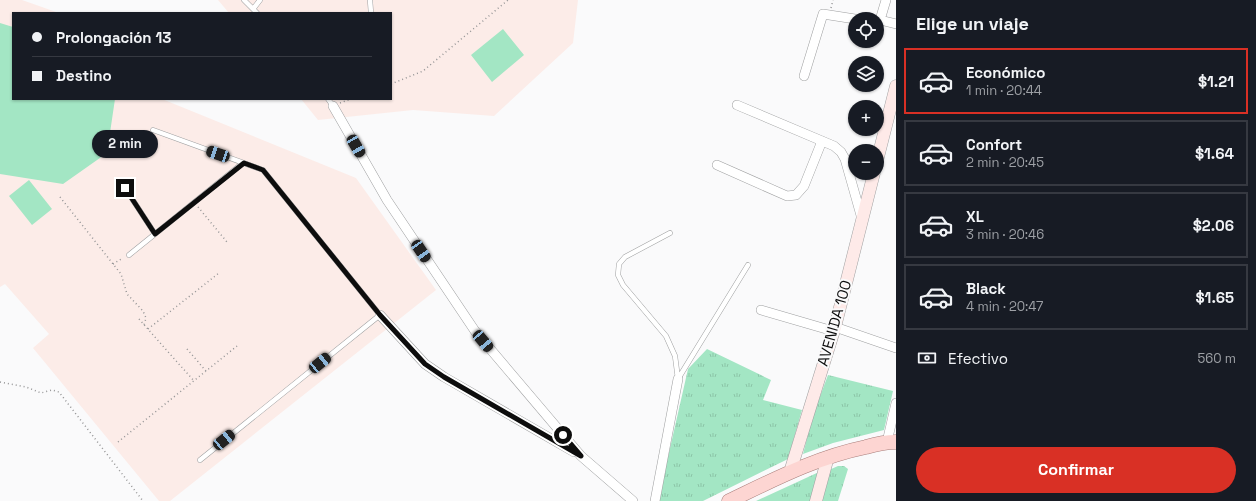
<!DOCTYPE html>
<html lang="es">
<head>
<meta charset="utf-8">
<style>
	:root { --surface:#171b24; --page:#20242c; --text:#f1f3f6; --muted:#9ea1a6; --line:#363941; --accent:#d93025 }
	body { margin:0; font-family:"Space Grotesk",sans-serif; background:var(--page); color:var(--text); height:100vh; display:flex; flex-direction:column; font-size:15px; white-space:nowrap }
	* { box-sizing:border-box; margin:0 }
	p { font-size:13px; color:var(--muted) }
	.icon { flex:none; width:22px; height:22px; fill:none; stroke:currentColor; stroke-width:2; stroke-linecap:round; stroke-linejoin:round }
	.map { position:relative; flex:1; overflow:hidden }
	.sheet { display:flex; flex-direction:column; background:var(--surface); width:360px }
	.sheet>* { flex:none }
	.banner { position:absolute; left:12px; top:12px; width:380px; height:88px; border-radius:0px; box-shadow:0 1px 3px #0004; display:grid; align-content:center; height:88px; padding:0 20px; background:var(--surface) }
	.controls { position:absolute; left:848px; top:12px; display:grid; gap:8px }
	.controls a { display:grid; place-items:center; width:36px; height:36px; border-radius:50%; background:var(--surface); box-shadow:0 1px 3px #0004; font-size:20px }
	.end { position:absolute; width:18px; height:18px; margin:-9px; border:5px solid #0d0d0d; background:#fff; box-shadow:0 0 0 2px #fff }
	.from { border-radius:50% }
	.bubble { position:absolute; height:28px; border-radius:14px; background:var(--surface); box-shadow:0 1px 3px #0004; font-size:13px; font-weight:800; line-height:28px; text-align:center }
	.car { position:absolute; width:12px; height:24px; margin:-12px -6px; border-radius:5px; box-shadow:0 0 3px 1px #0007; background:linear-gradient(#222 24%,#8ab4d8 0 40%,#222 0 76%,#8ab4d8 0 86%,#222 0) }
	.banner b { display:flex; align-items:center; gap:14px; height:38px; font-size:15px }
	.banner b+b { border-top:1px solid var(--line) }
	.banner i { width:10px; height:10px; background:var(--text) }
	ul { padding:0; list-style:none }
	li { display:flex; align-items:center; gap:12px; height:66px; margin:0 8px 6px; padding:0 12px; border:2px solid var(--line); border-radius:0px }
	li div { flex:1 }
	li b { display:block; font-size:15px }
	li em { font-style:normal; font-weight:800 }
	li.selected { border-color:var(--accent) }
	li>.icon { width:36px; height:36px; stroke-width:1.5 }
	h2 { padding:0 20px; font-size:18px; line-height:48px }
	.pay { display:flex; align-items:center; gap:10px; height:44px; padding:0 20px; font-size:15px }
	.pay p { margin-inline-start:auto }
	.cta { display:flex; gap:8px; margin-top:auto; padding:8px 20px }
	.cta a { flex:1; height:46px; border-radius:24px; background:var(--accent); color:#fff; font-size:16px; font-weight:800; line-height:46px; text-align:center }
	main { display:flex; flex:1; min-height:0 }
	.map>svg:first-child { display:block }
	.education { fill:#fcece8 }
	.grass { fill:url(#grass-tufts) }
	.park { fill:#a3e6c4 }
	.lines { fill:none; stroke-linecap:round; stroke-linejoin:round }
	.lane-casing { stroke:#9fa0a1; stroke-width:5.5 }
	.street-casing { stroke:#9fa0a1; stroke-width:10 }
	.secondary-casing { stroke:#9fa0a1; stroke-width:13 }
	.primary-casing { stroke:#a87d7a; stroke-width:15 }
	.path { stroke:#959596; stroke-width:1.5; stroke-dasharray:1 3; stroke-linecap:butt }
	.lane { stroke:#fff; stroke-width:4.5 }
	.street { stroke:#fff; stroke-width:9 }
	.secondary { stroke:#feeae8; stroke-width:12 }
	.primary { stroke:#fdd5d2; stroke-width:14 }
	.route { stroke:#0d0d0d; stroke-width:5 }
	.labels { text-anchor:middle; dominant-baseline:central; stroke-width:4; stroke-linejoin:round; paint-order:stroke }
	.street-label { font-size:15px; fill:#0d0d0d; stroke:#fafafb }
</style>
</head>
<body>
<main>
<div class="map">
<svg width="896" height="501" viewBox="0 0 896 501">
	<defs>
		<pattern id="grass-tufts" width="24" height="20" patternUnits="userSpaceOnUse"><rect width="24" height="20" fill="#a3e6c4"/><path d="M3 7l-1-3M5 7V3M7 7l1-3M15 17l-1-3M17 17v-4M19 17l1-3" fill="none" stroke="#8bc4a7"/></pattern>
	</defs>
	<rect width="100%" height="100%" fill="#fafafb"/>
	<!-- education -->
	<path class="education" d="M0 0H22L59 13H13V99H162L356 178 436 290 170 501H159L33 348 49 334 5 284 0 287Z
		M218 0H578L573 43 494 116 413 110 318 120 301 99H391V13H229Z"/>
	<!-- grass -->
	<path class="grass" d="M707 349 771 380 763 400 802 410 788 459 703 501H658L688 369Z
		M828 375 893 391 884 430 833 443 803 454 813 415Z
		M838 466H844L848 469 838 501H820L829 470Z
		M819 472 811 501H756Z"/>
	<!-- park -->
	<path class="park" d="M0 23 13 27V99H115L107 153 63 184 0 174Z
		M503 29 524 55 492 82 471 55Z
		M29 180 52 209 32 225 9 196Z"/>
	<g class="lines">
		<defs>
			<path id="lane" d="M244 0 257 13
				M370 0 371 13
				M253 9 260 0
				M328 99 333 106
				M153 130 263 170 380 315 200 460
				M125 188 155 234
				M670 233 625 257 619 264 618 275 623 285 666 336 675 356 678 379
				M129 255 243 163
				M678 379 748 265"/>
			<path id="street" d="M877 20H880L896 24
				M880 20 886 0
				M804 76 823 14 855 19
				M737 105 834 146 841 152 845 159 862 219
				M333 106 387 200 475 331 581 456 633 501
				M717 165 787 196 796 195 804 186 822 141
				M761 310 833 331
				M380 315 425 364 444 377 574 452
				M835 327 896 348
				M887 442 896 403
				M655 501 678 379"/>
			<path id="secondary" d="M877 161 896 86
				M790 472 835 327 874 173
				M816 501 828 457"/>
			<path id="primary" d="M729 501C773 480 817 457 866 447 876 444 886 442 896 442"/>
		</defs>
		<!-- lane casing -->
		<use href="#lane" class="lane-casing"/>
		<!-- street casing -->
		<use href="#street" class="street-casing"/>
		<!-- secondary casing -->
		<use href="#secondary" class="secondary-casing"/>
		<!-- primary casing -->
		<use href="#primary" class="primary-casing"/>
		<!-- path -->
		<path class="path" d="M831 8 833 0
			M391 84 423 71 508 0
			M340 103 351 99
			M60 197 121 274 127 294 143 311 146 318 144 325
			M198 207 227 242
			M113 264 123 258
			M139 319 194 381
			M148 329 219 273
			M187 349 206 371
			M0 382 26 387 41 393 52 390 59 392 143 501
			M118 442 237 346"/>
		<!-- lane -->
		<use href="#lane" class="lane"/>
		<!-- street -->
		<use href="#street" class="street"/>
		<!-- secondary -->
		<use href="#secondary" class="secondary"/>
		<!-- primary -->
		<use href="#primary" class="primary"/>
	</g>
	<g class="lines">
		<!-- route -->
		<path class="route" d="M125 188 155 234 244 163 263 170 380 315 425 364 444 377 581 456 563 435"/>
	</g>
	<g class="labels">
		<!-- street labels -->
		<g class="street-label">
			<text transform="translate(834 323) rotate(-74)">AVENIDA 100</text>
		</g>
	</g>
</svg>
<div class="controls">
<a><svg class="icon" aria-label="locate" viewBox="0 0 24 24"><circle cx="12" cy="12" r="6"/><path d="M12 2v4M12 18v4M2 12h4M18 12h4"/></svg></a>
<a><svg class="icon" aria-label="layers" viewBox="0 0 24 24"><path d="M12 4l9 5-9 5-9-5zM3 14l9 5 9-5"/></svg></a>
<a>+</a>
<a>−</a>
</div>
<i class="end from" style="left:563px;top:435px"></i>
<i class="end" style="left:125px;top:188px"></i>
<div class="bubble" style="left:92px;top:130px;width:66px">2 min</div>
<i class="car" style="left:356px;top:146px;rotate:150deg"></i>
<i class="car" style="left:218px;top:154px;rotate:289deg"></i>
<i class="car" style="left:421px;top:251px;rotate:146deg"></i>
<i class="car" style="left:483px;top:341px;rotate:140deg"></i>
<i class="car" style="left:320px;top:363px;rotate:51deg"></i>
<i class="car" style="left:224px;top:440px;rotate:51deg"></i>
<div class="banner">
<b><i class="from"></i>Prolongación 13</b>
<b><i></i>Destino</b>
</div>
</div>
<section class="sheet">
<h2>Elige un viaje</h2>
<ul>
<li class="selected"><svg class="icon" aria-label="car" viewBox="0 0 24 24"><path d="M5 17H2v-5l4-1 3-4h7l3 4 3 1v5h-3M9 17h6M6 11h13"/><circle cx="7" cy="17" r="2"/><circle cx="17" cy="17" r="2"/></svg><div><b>Económico</b><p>1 min · 20:44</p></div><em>$1.21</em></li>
<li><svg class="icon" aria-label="car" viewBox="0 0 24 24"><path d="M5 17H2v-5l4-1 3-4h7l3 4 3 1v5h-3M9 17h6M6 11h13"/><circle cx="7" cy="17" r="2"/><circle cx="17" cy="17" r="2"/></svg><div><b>Confort</b><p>2 min · 20:45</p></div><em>$1.64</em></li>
<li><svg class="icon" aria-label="car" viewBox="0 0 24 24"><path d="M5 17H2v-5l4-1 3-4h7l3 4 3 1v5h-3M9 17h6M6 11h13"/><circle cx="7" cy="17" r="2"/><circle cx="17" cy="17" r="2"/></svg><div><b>XL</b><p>3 min · 20:46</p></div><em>$2.06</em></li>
<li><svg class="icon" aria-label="car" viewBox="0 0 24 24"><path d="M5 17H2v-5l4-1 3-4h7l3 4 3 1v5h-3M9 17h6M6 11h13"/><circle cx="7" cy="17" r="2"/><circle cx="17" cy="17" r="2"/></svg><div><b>Black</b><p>4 min · 20:47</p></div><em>$1.65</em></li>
</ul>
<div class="pay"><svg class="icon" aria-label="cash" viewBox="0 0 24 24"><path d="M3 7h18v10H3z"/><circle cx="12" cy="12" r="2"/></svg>Efectivo<p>560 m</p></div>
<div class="cta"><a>Confirmar</a></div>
</section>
</main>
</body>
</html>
